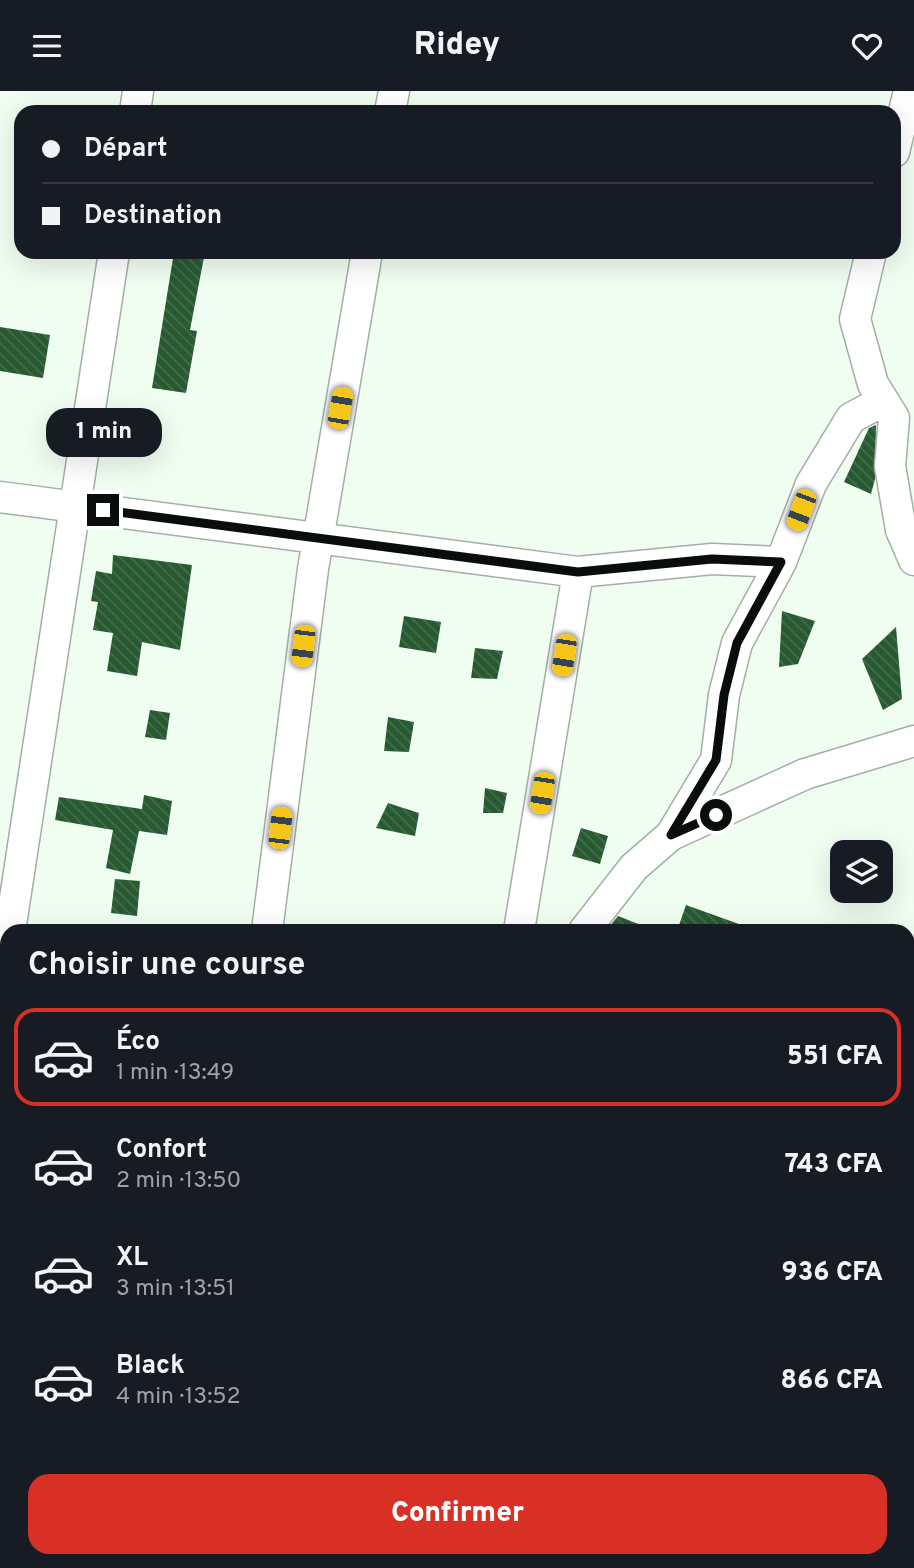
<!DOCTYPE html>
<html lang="fr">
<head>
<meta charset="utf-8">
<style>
	:root { --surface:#171b24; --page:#242831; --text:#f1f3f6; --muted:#9ea1a6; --line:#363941; --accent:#d93025 }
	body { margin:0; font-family:Overpass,sans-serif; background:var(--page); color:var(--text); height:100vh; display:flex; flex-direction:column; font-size:26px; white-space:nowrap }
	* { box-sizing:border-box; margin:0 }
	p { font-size:23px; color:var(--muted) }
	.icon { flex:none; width:38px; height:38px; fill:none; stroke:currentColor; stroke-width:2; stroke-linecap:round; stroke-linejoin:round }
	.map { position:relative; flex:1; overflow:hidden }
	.panel { position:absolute; left:0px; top:833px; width:915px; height:644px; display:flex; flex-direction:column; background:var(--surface); border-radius:21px 21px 0 0; box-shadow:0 7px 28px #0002 }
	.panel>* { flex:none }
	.hud { position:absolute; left:14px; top:14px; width:887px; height:154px; border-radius:21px; box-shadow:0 7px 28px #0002; display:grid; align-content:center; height:154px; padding:0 28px; background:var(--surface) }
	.buttons { position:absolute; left:830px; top:749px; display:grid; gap:14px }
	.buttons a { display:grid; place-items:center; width:63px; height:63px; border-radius:14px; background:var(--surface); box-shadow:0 7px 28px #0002; font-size:35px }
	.end { position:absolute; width:32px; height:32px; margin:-16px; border:9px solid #090e0a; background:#fff; box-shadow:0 0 0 4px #fff }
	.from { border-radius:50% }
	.bubble { position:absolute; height:49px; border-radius:21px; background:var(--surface); box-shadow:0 7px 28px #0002; font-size:23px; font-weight:800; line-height:49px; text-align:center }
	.car { position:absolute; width:21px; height:42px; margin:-21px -10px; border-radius:9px; box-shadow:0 0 5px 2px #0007; background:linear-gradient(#f5c518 24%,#345 0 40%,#f5c518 0 76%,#345 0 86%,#f5c518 0) }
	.hud b { display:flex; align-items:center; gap:24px; height:66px; font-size:26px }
	.hud b+b { border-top:2px solid var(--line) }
	.hud i { width:18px; height:18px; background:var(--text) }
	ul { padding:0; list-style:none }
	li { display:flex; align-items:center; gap:21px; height:98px; margin:0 14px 10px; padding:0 14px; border:4px solid transparent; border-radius:21px }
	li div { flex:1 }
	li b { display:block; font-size:26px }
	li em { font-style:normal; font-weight:800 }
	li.selected { border-color:var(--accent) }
	li>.icon { width:63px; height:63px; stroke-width:1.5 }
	h2 { padding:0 28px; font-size:32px; line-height:84px }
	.action { display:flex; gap:14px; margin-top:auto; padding:14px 28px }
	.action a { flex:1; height:80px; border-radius:21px; background:var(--accent); color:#fff; font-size:28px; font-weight:800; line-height:80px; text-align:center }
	header { display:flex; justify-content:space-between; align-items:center; height:91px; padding:0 28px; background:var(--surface); font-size:32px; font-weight:800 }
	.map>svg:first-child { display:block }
	.building { fill:url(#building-back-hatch) }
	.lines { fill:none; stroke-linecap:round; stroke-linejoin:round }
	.street-casing { stroke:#a3afa4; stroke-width:33 }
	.street { stroke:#fff; stroke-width:30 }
	.route { stroke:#090e0a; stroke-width:9 }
</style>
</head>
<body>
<header><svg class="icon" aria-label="menu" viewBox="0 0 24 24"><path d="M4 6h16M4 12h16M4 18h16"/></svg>Ridey<svg class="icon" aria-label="heart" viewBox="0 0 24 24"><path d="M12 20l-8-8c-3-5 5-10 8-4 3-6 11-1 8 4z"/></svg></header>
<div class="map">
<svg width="914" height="1477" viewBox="0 0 914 1477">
	<defs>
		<pattern id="building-back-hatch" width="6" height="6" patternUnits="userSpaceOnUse" patternTransform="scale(1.75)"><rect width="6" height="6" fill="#285a32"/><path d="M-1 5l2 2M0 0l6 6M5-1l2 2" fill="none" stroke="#446d4c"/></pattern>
	</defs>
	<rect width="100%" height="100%" fill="#f0fdf1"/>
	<!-- building -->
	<path class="building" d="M174 161H205L190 239 197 240 186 302 152 297Z
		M0 236 50 244 43 287 0 280Z
		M876 334 875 388 871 403 844 391 869 337Z
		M113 464 192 474 180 559 142 551 137 585 107 580 113 542 93 539 98 511 91 510 96 480 112 483Z
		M782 520 815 530 798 573 779 576Z
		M404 525 441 531 436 562 399 556Z
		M896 536 902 608 883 619 862 568Z
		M475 557 503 560 497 588 471 587Z
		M150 619 170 622 166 649 145 646Z
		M388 626 414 631 409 661 384 660Z
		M485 697 507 702 503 722H483Z
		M144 704 172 710 167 744 139 740 130 783 106 777 113 739 55 729 59 706 142 718Z
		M388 712 419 722 415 745 376 737Z
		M581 737 608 745 600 773 572 765Z
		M115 788 140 790 137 825 111 822Z
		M686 814 750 837V840H677Z
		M618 825 651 838V840H606Z"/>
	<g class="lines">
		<defs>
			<path id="street" d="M135 21 138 0
				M390 21 394 0
				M894 61 909 0
				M871 161 855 228 873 293 894 327 890 375 901 439 914 469
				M0 406 578 481 712 468 781 471 811 393 851 327 883 310
				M671 744 805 683 914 650
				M10 840 114 161
				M267 840 313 478 367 161
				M519 840 578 481
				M584 840 634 776 671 744 716 669 724 604 737 552 781 471
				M0 907 7 862
				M0 994 7 995
				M908 1084 914 1085
				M908 1364 914 1360
				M839 1470V1477
				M172 1477 173 1470
				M420 1477 421 1470
				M762 1477 769 1470"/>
		</defs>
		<!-- street casing -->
		<use href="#street" class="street-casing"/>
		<!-- street -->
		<use href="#street" class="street"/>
	</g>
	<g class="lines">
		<!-- route -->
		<path class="route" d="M103 419 578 481 712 468 781 471 737 552 724 604 716 669 671 744 716 724"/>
	</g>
</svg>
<div class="buttons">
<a><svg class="icon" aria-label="layers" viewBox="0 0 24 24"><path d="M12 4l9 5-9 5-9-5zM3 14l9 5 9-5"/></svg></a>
</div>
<i class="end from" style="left:716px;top:724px"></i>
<i class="end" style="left:103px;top:419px"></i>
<div class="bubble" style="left:46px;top:317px;width:116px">1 min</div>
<i class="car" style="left:340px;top:317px;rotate:10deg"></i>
<i class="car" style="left:801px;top:419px;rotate:201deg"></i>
<i class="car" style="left:303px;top:555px;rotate:187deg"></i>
<i class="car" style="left:564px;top:564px;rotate:189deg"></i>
<i class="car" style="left:542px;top:702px;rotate:189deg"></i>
<i class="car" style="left:280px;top:737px;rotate:7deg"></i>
<div class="hud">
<b><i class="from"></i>Départ</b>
<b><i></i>Destination</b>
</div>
<section class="panel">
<h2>Choisir une course</h2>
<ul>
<li class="selected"><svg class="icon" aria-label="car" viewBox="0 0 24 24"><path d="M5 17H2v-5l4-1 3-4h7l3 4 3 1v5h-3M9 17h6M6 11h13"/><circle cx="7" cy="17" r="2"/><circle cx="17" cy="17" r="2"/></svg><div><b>Éco</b><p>1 min · 13:49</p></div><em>551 CFA</em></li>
<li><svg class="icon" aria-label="car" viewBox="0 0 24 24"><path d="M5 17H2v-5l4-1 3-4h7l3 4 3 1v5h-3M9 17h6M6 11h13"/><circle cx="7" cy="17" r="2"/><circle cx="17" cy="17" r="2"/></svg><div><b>Confort</b><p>2 min · 13:50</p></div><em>743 CFA</em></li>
<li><svg class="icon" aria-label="car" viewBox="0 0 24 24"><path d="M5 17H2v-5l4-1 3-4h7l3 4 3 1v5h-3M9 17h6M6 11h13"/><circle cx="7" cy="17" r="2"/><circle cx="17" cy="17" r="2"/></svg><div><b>XL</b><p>3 min · 13:51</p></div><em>936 CFA</em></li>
<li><svg class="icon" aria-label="car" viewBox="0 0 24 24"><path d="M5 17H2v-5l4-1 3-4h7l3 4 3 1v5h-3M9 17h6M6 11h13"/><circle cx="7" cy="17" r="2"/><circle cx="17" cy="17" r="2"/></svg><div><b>Black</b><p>4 min · 13:52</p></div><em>866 CFA</em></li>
</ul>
<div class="action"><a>Confirmer</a></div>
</section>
</div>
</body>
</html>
